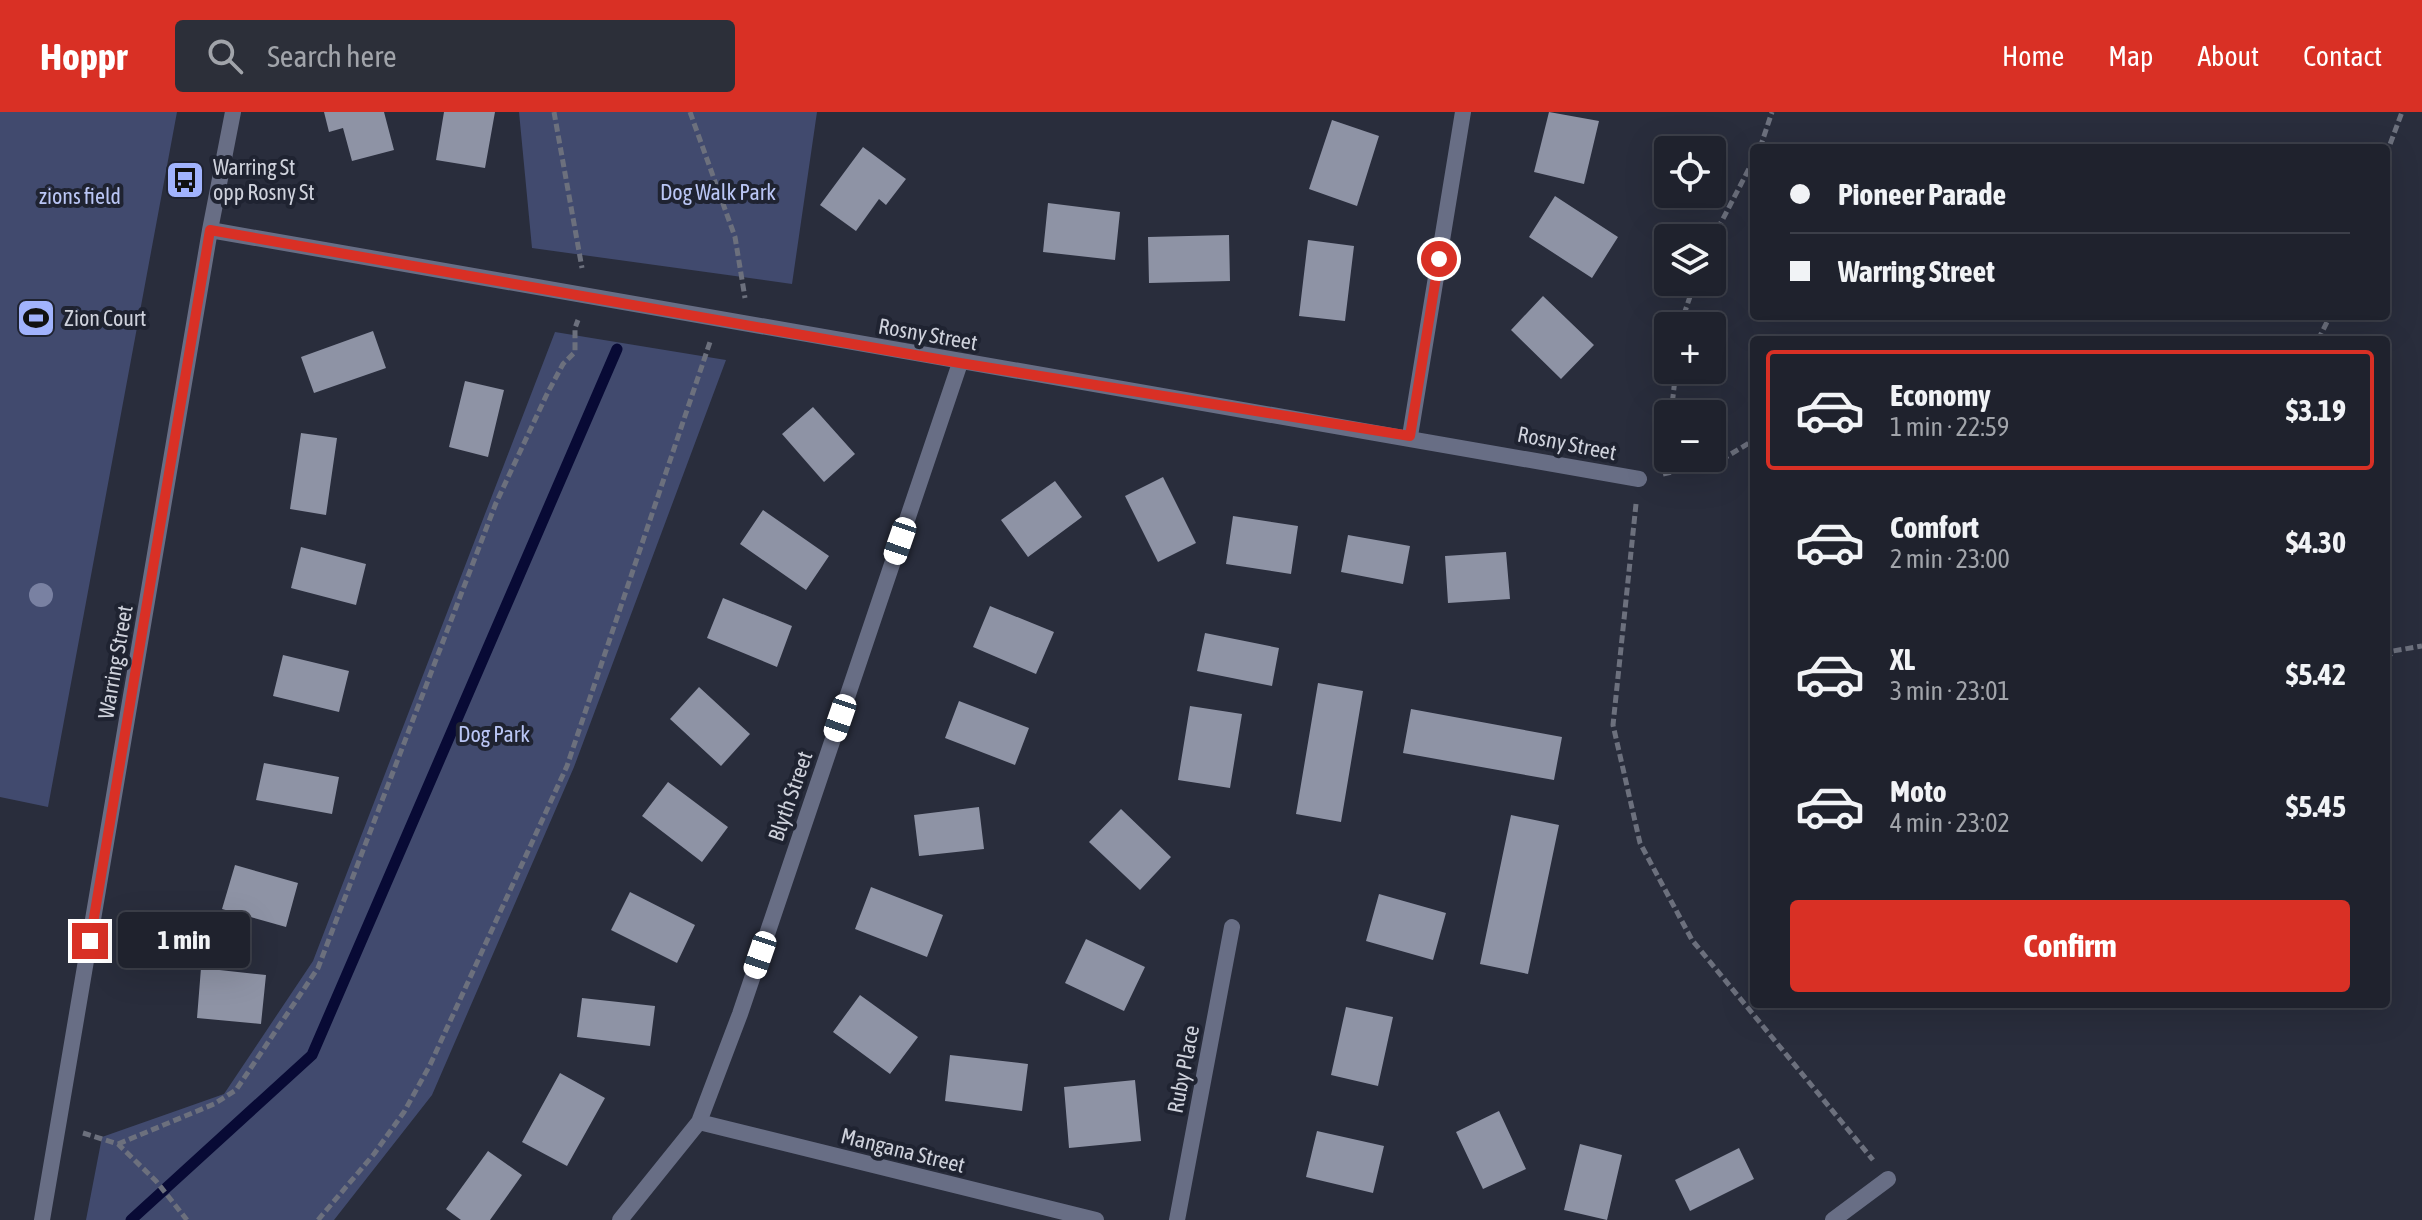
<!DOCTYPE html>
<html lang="en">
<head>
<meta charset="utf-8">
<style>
	:root { --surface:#1f222d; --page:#2c2f39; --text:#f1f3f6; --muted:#a1a4aa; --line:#3c3f49; --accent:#d93025 }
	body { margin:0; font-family:"Asap Condensed",sans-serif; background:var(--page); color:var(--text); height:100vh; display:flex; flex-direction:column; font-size:30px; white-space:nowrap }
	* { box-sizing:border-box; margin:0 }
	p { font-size:26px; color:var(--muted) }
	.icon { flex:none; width:44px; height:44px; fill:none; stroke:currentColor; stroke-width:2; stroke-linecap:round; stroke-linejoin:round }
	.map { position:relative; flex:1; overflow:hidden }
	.details { position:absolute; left:1750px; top:224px; width:640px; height:672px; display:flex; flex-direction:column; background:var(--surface); border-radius:8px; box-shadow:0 8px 32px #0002,0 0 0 2px var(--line) }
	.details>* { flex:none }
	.hud { position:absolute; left:1750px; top:32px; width:640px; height:176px; border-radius:8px; box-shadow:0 8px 32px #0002,0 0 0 2px var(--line); display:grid; align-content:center; height:176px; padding:0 40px; background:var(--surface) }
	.controls { position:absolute; left:1654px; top:24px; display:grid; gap:16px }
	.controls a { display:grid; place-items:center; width:72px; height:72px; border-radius:8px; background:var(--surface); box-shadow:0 8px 32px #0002,0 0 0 2px var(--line); font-size:40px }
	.end { position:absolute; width:36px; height:36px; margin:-18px; border:10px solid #d93025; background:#fff; box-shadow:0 0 0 4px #fff }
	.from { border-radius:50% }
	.bubble { position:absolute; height:56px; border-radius:8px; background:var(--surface); box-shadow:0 8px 32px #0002,0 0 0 2px var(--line); font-size:26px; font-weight:700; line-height:56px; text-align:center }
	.car { position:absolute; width:24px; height:48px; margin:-24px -12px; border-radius:10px; box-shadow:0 0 6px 2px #0007; background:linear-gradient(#fff 24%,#345 0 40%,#fff 0 76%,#345 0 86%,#fff 0) }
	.hud b { display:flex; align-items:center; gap:28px; height:76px; font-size:30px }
	.hud b+b { border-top:2px solid var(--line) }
	.hud i { width:20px; height:20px; background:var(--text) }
	ul { padding:14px 0 0; list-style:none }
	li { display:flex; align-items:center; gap:24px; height:120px; margin:0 16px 12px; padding:0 24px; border:4px solid transparent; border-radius:8px }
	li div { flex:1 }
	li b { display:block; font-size:30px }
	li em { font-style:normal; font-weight:700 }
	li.on { border-color:var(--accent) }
	li>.icon { width:72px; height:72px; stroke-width:1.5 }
	.button { display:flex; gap:16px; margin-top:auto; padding:16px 40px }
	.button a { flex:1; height:92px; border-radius:8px; background:var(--accent); color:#fff; font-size:32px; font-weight:700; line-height:92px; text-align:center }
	header { display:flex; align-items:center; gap:48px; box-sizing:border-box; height:112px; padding:0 40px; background:var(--accent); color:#fff }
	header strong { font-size:38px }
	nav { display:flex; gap:44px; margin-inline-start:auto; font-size:28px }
	.search { width:560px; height:72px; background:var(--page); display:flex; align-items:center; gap:20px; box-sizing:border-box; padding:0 28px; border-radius:8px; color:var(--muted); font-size:30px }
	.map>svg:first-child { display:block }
	.green { fill:#414a6e }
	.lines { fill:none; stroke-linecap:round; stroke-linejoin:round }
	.stream { stroke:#080a35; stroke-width:11 }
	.building { fill:#8e93a5 }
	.path { stroke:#6c707d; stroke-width:5; stroke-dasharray:8 4; stroke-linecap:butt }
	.minor { stroke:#686e85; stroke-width:16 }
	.tree { fill:#7981a2 }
	.route { stroke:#d93025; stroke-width:10 }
	.labels { text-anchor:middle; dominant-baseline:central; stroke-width:8; stroke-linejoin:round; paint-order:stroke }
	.poi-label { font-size:22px; fill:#cfd2dc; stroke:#1f2331; text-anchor:start }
	.park-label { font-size:22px; fill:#bac6f5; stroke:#1f2331 }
	.street-label { font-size:22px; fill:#cfd2dc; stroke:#1f2331 }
</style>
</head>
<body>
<header>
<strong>Hoppr</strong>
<div class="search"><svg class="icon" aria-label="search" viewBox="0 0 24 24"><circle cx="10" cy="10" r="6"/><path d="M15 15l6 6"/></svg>Search here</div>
<nav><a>Home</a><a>Map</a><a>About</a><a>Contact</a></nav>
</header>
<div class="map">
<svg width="2422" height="1108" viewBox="0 0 2422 1108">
	<rect width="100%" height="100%" fill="#292d3c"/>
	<!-- green -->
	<path class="green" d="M0 0H177L48 695 0 685Z
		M519 0H817L792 172 532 136Z
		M555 220 726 248 574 655 432 983 334 1108H86L102 1025 224 982 313 849Z"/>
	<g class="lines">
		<!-- stream -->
		<path class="stream" d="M131 1108 312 943 617 237"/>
	</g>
	<!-- building -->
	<path class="building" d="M324 0H384L394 38 352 49 343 16 329 20Z
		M444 0H495L485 56 436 48Z
		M1549 0 1599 9 1584 72 1534 60Z
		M1332 8 1379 24 1357 94 1309 77Z
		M863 35 906 67 886 93 879 87 856 119 820 93Z
		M1555 84 1618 125 1592 166 1529 125Z
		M1048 91 1120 100 1115 148 1043 140Z
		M1229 123 1230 169 1149 171 1148 125Z
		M1308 128 1354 134 1345 209 1299 204Z
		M1543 184 1594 233 1561 267 1511 218Z
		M373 219 386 256 314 281 301 245Z
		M465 269 504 278 488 345 449 335Z
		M813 295 855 342 824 370 782 322Z
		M301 321 337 326 326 403 290 397Z
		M1163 365 1196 431 1158 450 1125 384Z
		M1055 369 1082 405 1028 445 1001 408Z
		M763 398 829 444 806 478 740 432Z
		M1233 404 1298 414 1291 462 1226 452Z
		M1348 423 1410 434 1403 472 1341 460Z
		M301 435 366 452 356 493 291 476Z
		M1506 440 1510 487 1448 491 1445 444Z
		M723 486 792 514 777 555 707 526Z
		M990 494 1054 520 1036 562 973 535Z
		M1205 521 1279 536 1272 574 1197 559Z
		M283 543 349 559 339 600 273 584Z
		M1318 571 1363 579 1341 710 1296 702Z
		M699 575 750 622 721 654 670 607Z
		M959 589 1029 616 1015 653 945 626Z
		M1190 594 1242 602 1230 676 1178 668Z
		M1411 597 1562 625 1554 668 1403 641Z
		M264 651 339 665 332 702 256 688Z
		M668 670 728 715 702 750 642 704Z
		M979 695 984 737 919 744 914 703Z
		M1121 697 1171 745 1140 778 1089 730Z
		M1511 703 1559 713 1528 862 1480 852Z
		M235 753 298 771 286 815 222 797Z
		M871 775 943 803 927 845 855 817Z
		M630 780 695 813 677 851 611 818Z
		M1379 782 1446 801 1433 848 1366 829Z
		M1086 827 1145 855 1124 899 1065 871Z
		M201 856 266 863 261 912 197 906Z
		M860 883 918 925 890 962 833 920Z
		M582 886 655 894 650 934 577 925Z
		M1346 895 1393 905 1378 974 1331 963Z
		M950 943 1028 952 1022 999 945 989Z
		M560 961 605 986 567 1054 522 1030Z
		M1135 968 1141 1029 1069 1036 1064 975Z
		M1499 999 1526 1057 1483 1077 1456 1020Z
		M1317 1019 1384 1034 1373 1081 1306 1065Z
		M1580 1032 1622 1043 1607 1108 1564 1098Z
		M1739 1036 1754 1067 1690 1099 1675 1068Z
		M488 1039 522 1063 490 1108H461L446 1097Z"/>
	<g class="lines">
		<!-- path -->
		<path class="path" d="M554 0 582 156
			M690 0 735 125 745 186
			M1760 36 1772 0
			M2386 43 2402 0
			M1712 128 1754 47
			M1680 214 1695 170
			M2318 228 2330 204
			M1671 302 1676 258
			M1654 348 1668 330
			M1663 362 1716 351 1754 328
			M1636 392 1613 613 1640 731 1692 828 1873 1048
			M2386 548 2393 539 2422 534
			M83 1021 118 1032 156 1069 187 1108
			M118 1032 214 992 236 978 318 856 496 391 547 282 563 252 575 240V216L578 208
			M318 1108 374 1042 404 1000 430 953 567 654 710 230"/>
		<!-- minor -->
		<path class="minor" d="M210 118 1639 367
			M1410 324 1463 0
			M699 1010 1096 1108
			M42 1108 210 118 233 0
			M620 1108 699 1010 740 902 960 251
			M1177 1108 1232 815
			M1833 1108 1888 1067"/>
	</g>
	<!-- trees -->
	<circle class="tree" cx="41" cy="483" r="12"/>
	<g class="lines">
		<!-- route -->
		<path class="route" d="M90 829 210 118 960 251 1410 324 1439 147"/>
	</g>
	<!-- icons -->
	<defs>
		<symbol id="bus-square" viewBox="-11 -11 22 22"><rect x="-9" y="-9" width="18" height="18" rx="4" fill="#a1b3fd" stroke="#1f2331"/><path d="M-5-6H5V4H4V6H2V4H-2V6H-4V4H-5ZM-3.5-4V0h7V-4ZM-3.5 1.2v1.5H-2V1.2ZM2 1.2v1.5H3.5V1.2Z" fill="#111"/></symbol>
		<symbol id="stadium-square" viewBox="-11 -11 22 22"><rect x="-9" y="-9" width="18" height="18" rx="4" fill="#a1b3fd" stroke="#1f2331"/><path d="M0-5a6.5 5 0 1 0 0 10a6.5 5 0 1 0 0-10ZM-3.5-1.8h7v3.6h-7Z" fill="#111"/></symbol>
	</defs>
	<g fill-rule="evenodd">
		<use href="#bus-square" x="163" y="46" width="44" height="44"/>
		<use href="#stadium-square" x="14" y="184" width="44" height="44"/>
	</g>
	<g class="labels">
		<!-- poi labels -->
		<g class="poi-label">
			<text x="213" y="55">Warring St<tspan x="213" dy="25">opp Rosny St</tspan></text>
			<text x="64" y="206">Zion Court</text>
		</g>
		<!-- park labels -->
		<g class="park-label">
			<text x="718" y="80">Dog Walk Park</text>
			<text x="80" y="84">zions field</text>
			<text x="494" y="622">Dog Park</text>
		</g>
		<!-- street labels -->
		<g class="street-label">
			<text transform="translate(928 222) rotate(10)">Rosny Street</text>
			<text transform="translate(1567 331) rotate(11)">Rosny Street</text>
			<text transform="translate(115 550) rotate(-80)">Warring Street</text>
			<text transform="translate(790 684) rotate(-71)">Blyth Street</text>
			<text transform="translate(1183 957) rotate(-79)">Ruby Place</text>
			<text transform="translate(903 1038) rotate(14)">Mangana Street</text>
		</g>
	</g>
</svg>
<div class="controls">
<a><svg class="icon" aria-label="locate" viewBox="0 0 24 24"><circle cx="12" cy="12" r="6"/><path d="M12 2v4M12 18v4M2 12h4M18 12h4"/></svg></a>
<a><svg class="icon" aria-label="layers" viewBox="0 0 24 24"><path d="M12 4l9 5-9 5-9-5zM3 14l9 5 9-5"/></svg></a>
<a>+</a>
<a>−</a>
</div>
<i class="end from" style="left:1439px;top:147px"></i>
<i class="end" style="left:90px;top:829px"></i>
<div class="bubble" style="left:118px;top:800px;width:132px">1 min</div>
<i class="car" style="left:900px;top:429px;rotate:199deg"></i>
<i class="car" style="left:840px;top:606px;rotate:199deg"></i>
<i class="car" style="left:760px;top:843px;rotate:199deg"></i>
<div class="hud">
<b><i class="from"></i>Pioneer Parade</b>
<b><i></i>Warring Street</b>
</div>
<section class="details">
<ul>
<li class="on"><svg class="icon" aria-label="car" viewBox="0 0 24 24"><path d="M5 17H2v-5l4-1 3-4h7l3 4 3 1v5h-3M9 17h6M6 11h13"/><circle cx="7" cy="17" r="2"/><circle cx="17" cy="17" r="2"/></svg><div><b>Economy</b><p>1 min · 22:59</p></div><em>$3.19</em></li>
<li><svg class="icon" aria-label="car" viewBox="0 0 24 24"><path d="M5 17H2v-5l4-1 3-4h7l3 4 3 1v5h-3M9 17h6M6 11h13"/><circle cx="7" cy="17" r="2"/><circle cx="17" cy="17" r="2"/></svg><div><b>Comfort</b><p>2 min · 23:00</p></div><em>$4.30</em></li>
<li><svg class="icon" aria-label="car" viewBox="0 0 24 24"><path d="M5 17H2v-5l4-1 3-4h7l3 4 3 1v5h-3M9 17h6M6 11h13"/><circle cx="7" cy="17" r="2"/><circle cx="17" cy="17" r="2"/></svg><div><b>XL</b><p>3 min · 23:01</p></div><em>$5.42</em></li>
<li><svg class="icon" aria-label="car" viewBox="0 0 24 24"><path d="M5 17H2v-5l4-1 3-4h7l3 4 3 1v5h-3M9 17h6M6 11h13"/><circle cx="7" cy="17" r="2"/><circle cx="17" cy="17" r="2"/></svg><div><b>Moto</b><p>4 min · 23:02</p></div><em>$5.45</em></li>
</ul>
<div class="button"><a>Confirm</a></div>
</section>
</div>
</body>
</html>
